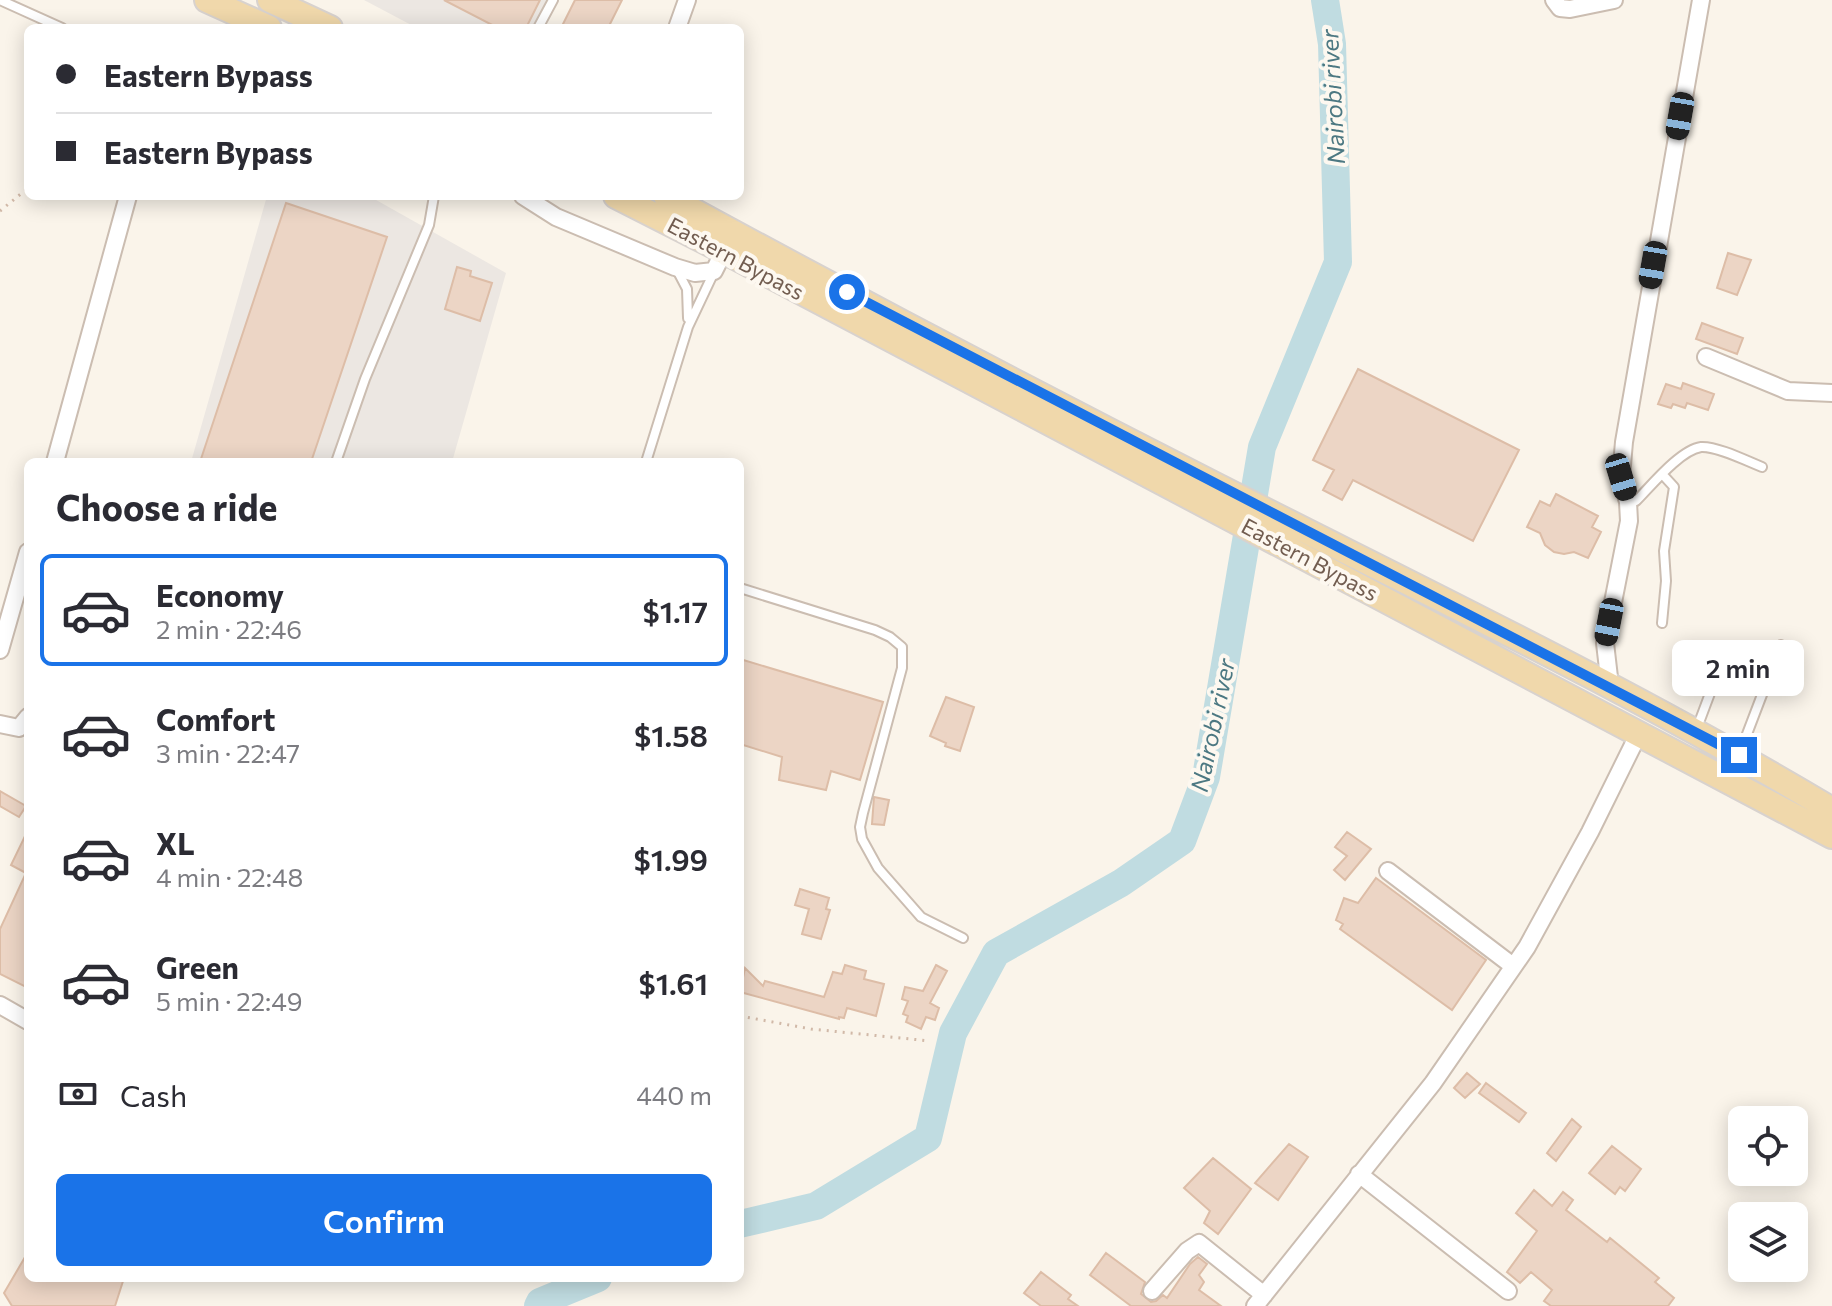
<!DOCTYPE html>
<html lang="en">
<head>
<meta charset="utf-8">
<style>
	:root { --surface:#fff; --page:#f7f7f7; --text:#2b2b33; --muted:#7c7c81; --line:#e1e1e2; --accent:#1a73e8 }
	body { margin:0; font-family:Commissioner,sans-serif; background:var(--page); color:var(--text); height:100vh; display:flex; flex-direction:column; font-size:30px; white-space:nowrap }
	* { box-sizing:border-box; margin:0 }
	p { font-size:26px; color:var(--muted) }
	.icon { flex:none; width:44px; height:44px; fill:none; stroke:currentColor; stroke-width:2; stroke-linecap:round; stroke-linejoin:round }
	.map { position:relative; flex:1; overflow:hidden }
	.drawer { position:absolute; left:24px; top:458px; width:720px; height:824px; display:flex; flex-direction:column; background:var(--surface); border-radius:12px; box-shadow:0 4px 20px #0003 }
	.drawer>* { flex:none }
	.guide { position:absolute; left:24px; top:24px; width:720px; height:176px; border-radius:12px; box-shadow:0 4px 20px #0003; display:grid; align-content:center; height:176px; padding:0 32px; background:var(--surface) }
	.fabs { position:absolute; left:1728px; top:1106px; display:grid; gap:16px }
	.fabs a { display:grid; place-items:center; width:80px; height:80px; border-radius:12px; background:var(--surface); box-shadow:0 4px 20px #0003; font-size:40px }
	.end { position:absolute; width:36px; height:36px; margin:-18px; border:10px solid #1a73e8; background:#fff; box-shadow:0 0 0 4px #fff }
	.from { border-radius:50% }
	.bubble { position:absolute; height:56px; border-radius:12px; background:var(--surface); box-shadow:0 4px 20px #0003; font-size:26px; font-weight:600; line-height:56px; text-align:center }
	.car { position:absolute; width:24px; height:48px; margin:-24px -12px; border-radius:10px; box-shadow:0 0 6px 2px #0007; background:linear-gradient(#222 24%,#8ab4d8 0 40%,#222 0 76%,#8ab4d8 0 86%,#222 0) }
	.guide b { display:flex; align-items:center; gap:28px; height:76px; font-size:30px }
	.guide b+b { border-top:2px solid var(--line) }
	.guide i { width:20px; height:20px; background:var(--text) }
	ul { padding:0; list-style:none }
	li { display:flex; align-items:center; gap:24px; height:112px; margin:0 16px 12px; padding:0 16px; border:4px solid transparent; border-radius:12px }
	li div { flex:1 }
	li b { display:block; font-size:30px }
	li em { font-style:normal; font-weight:600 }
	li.current { border-color:var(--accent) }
	li>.icon { width:72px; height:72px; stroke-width:1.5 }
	h2 { padding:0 32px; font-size:36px; line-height:96px }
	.pay { display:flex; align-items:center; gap:20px; height:88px; padding:0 32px; font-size:30px }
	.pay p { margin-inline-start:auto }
	.primary-button { display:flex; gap:16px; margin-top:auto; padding:16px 32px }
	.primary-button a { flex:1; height:92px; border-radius:12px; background:var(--accent); color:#fff; font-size:32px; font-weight:600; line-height:92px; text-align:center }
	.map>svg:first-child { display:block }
	.industrial { fill:#ece7e2 }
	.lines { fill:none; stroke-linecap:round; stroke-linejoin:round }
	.river { stroke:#c0dce1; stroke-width:28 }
	.building { fill:#ecd5c5; stroke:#ddbda7; stroke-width:2 }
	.lane-casing { stroke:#cbbdb1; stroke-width:12 }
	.street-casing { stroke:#cbbdb1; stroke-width:20 }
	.primary-casing { stroke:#d8d2ce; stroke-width:28 }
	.path { stroke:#d1b9a8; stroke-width:3; stroke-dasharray:2 6; stroke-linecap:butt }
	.lane { stroke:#fff; stroke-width:8 }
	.street { stroke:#fff; stroke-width:16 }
	.primary { stroke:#f0d8ab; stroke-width:24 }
	.route { stroke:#1a73e8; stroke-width:10 }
	.labels { text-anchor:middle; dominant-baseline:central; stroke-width:8; stroke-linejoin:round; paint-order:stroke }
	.street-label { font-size:22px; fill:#725d50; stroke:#fdf8f0 }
	.water-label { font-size:24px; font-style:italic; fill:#4c7882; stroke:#fdf8f0 }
</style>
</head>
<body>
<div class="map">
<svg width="1832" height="1306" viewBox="0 0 1832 1306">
	<rect width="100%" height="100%" fill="#faf4ea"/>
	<!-- industrial -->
	<path class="industrial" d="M364 0H549L534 28H417Z
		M267 196H369L506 273 452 462H191Z"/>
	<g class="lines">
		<!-- river -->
		<path class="river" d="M740 1224 816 1206 928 1138 953 1033 996 953 1121 883 1182 841 1206 777 1262 447 1338 262 1332 44 1325 0
			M538 1306 540 1302 598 1278"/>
	</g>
	<!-- building -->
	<path class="building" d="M444 0H540L526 28H498Z
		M575 0H622L608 28H561Z
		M286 203 387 237 311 462H200Z
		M1728 253 1751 260 1737 295 1717 288Z
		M457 267 471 271 470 276 492 283 480 321 445 309Z
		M1702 323 1743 338 1737 354 1696 339Z
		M1358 369 1519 450 1473 541 1353 480 1342 500 1323 490 1334 470 1313 460Z
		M1683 383 1714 394 1708 410 1687 403 1685 408 1673 404 1671 408 1658 404 1666 384 1681 389Z
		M1556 494 1598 516 1592 527 1601 532 1588 558 1574 552 1564 554 1554 552 1545 545 1540 533 1527 527 1540 501 1550 506Z
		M740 659 883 702 860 780 831 771 826 790 779 780 782 757 740 744Z
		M946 697 974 707 960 751 945 746 946 743 930 736Z
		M0 791 26 806 19 817 0 806Z
		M874 797 889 800 884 825 872 824Z
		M28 830V988L0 974V929L26 873 11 865Z
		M1347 832 1371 849 1345 880 1334 870 1347 856 1335 847Z
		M1376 878 1486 960 1452 1010 1340 929 1343 924 1336 920 1344 898 1358 903Z
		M800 889 829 898 826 909 830 910 821 939 802 934 809 909 795 905Z
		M845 965 866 971 864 979 884 984 876 1016 847 1008 844 1018 839 1017V1019L740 992 745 968 763 986 765 981 824 997 833 972 842 974Z
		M936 965 947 971 930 1003 939 1008 935 1020 926 1017 921 1029 906 1022 908 1016 903 1014 908 1001 902 999 905 987 923 991Z
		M1467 1073 1480 1084 1465 1098 1454 1088Z
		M1486 1083 1526 1113 1519 1122 1479 1093Z
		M1572 1119 1581 1127 1556 1161 1547 1153Z
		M1289 1144 1308 1157 1278 1200 1255 1183Z
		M1612 1146 1641 1169 1625 1191 1620 1187 1615 1194 1589 1173Z
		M1213 1158 1251 1189 1218 1234 1204 1223 1210 1211 1184 1188Z
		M1534 1190 1552 1206 1563 1192 1573 1200 1566 1210 1607 1242 1610 1238 1659 1278 1655 1282 1674 1298 1668 1306H1551L1544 1301 1552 1290 1531 1272 1520 1283 1507 1272 1537 1231 1516 1213Z
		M28 1252V1278H124L115 1306H12L4 1293Z
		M1106 1253 1145 1282 1141 1294 1151 1302 1156 1301 1163 1295 1167 1298 1190 1264 1198 1257 1207 1264 1199 1275 1204 1282 1199 1290 1221 1306H1131L1090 1275Z
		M1041 1272 1071 1295 1068 1299 1078 1306H1041L1024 1293Z"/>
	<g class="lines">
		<defs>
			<path id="lane" d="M0 0 62 28
				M538 28 553 0
				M677 270 687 289 688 318
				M336 462 365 379 429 225 434 196
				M646 462 688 327 714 272
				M1628 502 1636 501C1651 486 1680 450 1701 447 1717 446 1747 461 1762 467
				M740 588 875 630 890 637 902 647V668L863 813 860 827 862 839 878 868 921 917 963 938
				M1662 623 1666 581 1664 551 1674 487 1663 475
				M1697 728 1712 688 1717 659
				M1739 755 1781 645"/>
			<path id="street" d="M1554 0 1560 8 1570 9 1614 0
				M677 28 687 0
				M523 196 556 217 675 267 695 273 714 271 724 251
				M1706 357 1788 391 1832 393
				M55 462 128 196
				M0 650 28 552
				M1610 686 1605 643 1629 521 1628 502 1621 477 1624 442 1701 0
				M0 724 19 728 28 717
				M1388 871 1513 966
				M0 1005 28 1021
				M1359 1174 1508 1291
				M1152 1291 1187 1251 1199 1243 1264 1295
				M1255 1306 1433 1083 1527 947 1590 832 1639 733"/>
			<path id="primary" d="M207 0 269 28
				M270 0 330 28
				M616 196 724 251 1832 836
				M666 196C846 294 1028 390 1211 483 1419 589 1631 690 1832 810"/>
		</defs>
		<!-- lane casing -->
		<use href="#lane" class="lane-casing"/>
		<!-- street casing -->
		<use href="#street" class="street-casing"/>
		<!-- primary casing -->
		<use href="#primary" class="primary-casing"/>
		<!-- path -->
		<path class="path" d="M0 211 28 188
			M740 1016 811 1029 930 1041"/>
		<!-- lane -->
		<use href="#lane" class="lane"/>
		<!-- street -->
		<use href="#street" class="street"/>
		<!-- primary -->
		<use href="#primary" class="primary"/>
	</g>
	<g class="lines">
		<!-- route -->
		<path class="route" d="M847 292 1739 755"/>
	</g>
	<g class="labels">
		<!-- street labels -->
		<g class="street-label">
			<text transform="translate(736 258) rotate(28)">Eastern Bypass</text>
			<text transform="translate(1310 559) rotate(28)">Eastern Bypass</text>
		</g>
		<!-- water labels -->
		<g class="water-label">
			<text transform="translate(1332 97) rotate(-93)">Nairobi river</text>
			<text transform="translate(1212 725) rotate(-78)">Nairobi river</text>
		</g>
	</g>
</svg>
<div class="fabs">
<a><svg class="icon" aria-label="locate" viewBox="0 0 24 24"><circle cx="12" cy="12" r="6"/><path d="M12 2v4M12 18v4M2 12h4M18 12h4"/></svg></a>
<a><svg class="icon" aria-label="layers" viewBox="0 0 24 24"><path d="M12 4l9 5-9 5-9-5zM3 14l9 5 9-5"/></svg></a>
</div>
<i class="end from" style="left:847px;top:292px"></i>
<i class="end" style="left:1739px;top:755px"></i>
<div class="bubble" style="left:1672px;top:640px;width:132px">2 min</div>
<i class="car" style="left:1680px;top:116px;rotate:190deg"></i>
<i class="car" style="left:1653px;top:265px;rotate:190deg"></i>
<i class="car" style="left:1621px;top:477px;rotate:163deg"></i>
<i class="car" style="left:1609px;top:622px;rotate:191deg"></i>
<div class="guide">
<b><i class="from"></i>Eastern Bypass</b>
<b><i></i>Eastern Bypass</b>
</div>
<section class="drawer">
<h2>Choose a ride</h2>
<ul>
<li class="current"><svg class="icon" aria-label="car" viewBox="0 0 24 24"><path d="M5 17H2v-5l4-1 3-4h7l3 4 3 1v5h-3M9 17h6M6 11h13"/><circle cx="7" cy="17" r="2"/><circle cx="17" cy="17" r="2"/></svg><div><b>Economy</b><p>2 min · 22:46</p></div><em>$1.17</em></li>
<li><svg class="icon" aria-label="car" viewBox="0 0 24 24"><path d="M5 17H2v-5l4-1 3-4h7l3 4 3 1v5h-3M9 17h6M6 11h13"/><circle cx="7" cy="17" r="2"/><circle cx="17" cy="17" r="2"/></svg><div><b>Comfort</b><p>3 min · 22:47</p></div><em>$1.58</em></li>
<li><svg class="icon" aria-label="car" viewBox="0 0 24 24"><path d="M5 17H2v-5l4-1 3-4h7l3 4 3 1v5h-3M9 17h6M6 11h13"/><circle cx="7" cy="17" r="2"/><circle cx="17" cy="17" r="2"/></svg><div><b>XL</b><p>4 min · 22:48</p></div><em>$1.99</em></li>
<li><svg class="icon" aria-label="car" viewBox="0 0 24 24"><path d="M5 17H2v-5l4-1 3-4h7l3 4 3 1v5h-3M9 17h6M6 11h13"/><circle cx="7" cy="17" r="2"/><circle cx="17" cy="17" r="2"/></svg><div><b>Green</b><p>5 min · 22:49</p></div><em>$1.61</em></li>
</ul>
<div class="pay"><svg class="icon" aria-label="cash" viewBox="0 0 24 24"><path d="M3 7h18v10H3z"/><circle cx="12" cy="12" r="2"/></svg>Cash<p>440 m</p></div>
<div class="primary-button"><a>Confirm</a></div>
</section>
</div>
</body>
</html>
